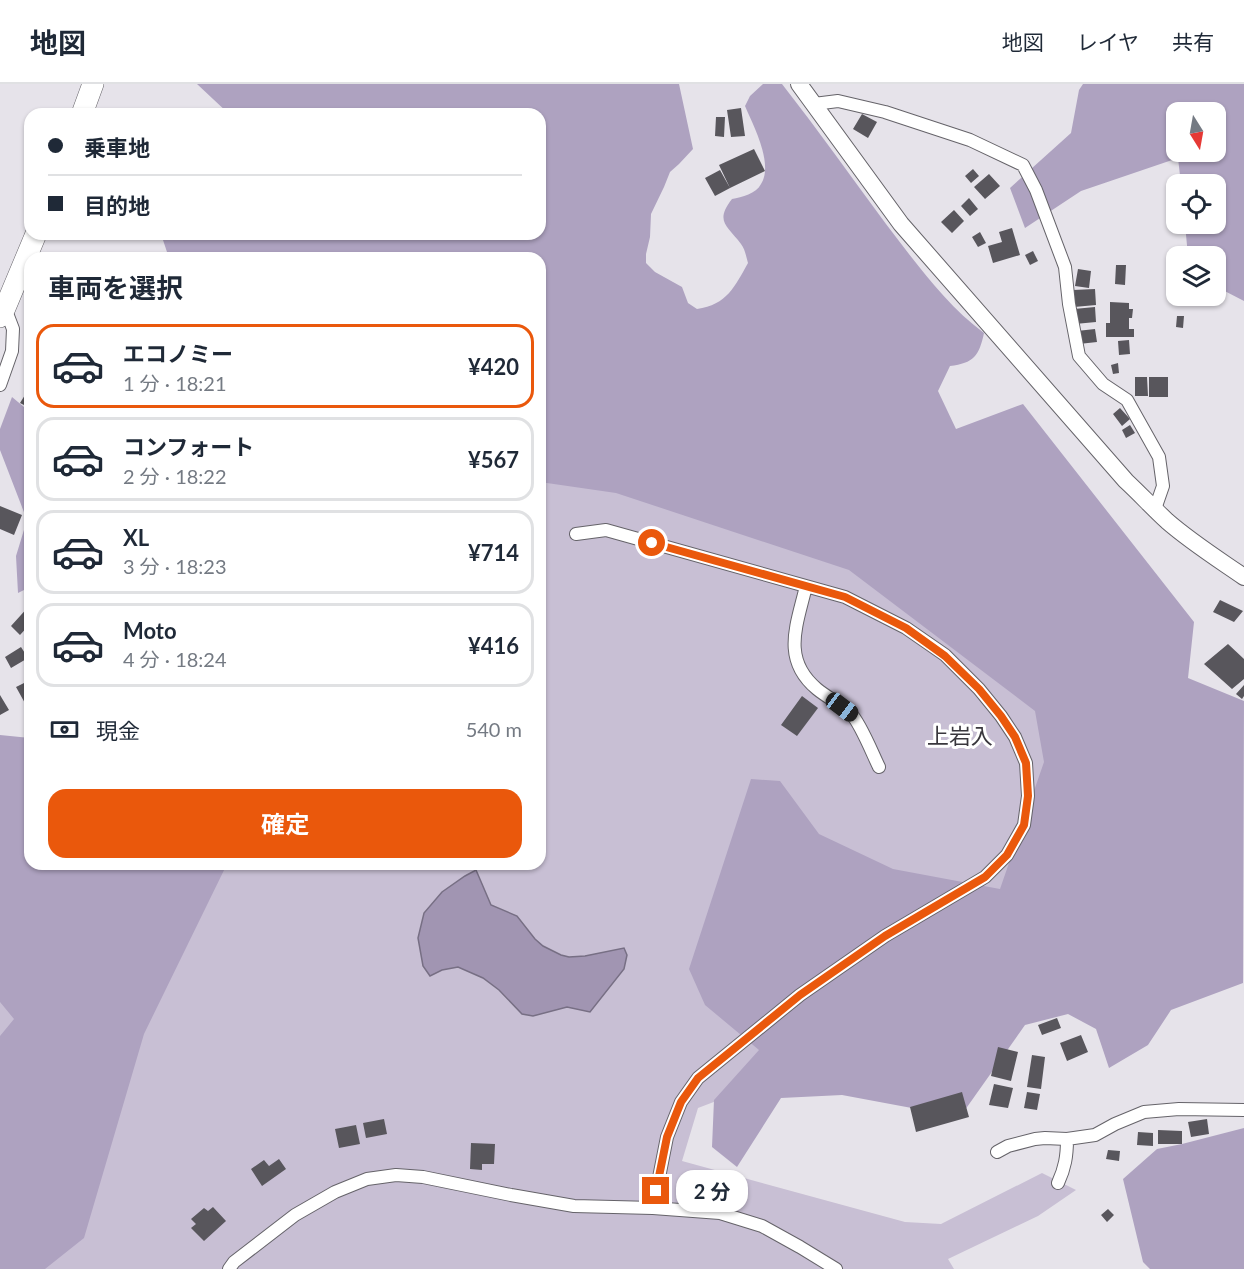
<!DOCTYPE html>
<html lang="ja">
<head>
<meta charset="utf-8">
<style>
	:root { --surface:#fff; --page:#f6f6f7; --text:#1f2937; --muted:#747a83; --line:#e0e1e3; --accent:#ea580c }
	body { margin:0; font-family:Lato,"Noto Sans JP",sans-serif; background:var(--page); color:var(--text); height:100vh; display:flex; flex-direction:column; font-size:22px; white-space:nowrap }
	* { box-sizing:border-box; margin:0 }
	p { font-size:20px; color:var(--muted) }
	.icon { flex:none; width:33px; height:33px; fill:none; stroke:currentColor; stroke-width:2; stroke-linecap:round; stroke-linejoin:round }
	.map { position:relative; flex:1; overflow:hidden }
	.panel { position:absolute; left:24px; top:168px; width:522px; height:618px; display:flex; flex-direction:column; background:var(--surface); border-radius:18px; box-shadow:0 2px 4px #0004 }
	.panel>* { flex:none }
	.top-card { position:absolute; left:24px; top:24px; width:522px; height:132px; border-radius:18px; box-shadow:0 2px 4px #0004; display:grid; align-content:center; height:132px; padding:0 24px; background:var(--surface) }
	.needle { width:39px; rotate:169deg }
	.controls { position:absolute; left:1166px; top:18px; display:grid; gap:12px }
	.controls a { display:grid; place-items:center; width:60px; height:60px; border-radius:12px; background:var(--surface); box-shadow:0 2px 4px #0004; font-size:30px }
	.end { position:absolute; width:27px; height:27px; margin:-14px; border:8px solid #ea580c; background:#fff; box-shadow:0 0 0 3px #fff }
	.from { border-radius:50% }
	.bubble { position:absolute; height:42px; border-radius:18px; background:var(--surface); box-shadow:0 2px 4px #0004; font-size:20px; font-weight:700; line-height:42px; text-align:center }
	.car { position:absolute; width:18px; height:36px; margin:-18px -9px; border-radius:8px; box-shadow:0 0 4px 2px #0007; background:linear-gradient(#222 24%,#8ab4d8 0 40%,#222 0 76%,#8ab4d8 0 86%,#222 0) }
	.top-card b { display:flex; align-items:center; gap:21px; height:57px; font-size:22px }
	.top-card b+b { border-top:2px solid var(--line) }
	.top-card i { width:15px; height:15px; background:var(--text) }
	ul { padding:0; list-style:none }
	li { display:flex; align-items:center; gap:18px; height:84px; margin:0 12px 9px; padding:0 12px; border:3px solid var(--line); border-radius:18px }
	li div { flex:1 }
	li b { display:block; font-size:22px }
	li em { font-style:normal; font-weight:700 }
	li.on { border-color:var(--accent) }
	li>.icon { width:54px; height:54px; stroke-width:1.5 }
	h2 { padding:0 24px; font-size:27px; line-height:72px }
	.pay { display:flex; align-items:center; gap:15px; height:66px; padding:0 24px; font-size:22px }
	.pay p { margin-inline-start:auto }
	.action { display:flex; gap:12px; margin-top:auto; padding:12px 24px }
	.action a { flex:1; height:69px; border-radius:18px; background:var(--accent); color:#fff; font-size:24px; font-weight:700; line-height:69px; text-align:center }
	header { display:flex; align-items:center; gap:36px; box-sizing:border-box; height:84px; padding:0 30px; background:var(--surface); border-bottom:2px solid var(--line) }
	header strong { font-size:28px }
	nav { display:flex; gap:33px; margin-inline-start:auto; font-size:21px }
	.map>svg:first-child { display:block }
	.green { fill:#c8bfd4 }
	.forest { fill:#aea2c0; fill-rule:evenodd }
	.water { fill:#a195b2; stroke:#776f84; stroke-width:1.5 }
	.building { fill:#58565c }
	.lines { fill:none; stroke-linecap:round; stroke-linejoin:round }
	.minor-casing { stroke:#656369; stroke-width:14 }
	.tertiary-casing { stroke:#656369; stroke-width:18 }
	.trunk-casing { stroke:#656369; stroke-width:22 }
	.minor { stroke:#fff; stroke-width:12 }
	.tertiary { stroke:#fff; stroke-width:16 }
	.trunk { stroke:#fff; stroke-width:21 }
	.route { stroke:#ea580c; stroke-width:8 }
	.labels { text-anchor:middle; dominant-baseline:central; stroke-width:6; stroke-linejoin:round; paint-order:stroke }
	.neighbourhood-label { font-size:22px; fill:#39373d; stroke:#fff }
</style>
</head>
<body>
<header>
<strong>地図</strong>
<nav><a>地図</a><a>レイヤ</a><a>共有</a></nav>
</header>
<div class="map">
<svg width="1244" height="1185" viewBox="0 0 1244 1185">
	<rect width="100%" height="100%" fill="#e6e3ea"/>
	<!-- green -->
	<path class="green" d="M540 329 1201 636 818 978 698 1024 682 1077 905 1138 941 1140 1042 1089 1076 1106 1038 1132 948 1175 954 1185H0V894L65 780H540Z"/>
	<!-- forest -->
	<path class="forest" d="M197 0H679L693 65 679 80 670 88 664 103 651 130 650 153 646 170V179L655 188 682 203 688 219 697 225C727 221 735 202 748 179 746 172 745 165 741 160 728 142 714 138 732 115 742 113 756 110 761 100 774 80 753 41 745 22L750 12 763 0H782C818 46 852 94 886 140 916 179 945 220 984 249 979 272 974 279 950 282L938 307 956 345 1023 320 1194 538 1188 594 1244 617 1243 899 1171 926 1148 961 1109 984 1096 945 1068 930 1025 941 960 1033 842 1011 781 1014 737 1083 712 1063 714 1016 759 966 705 921 689 885 751 695 780 697 819 750 893 785 1000 805 1044 678 1035 627 849 486 616 409 540 398V174H169L161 150H540V30H229Z
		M1083 0H1244V217L1215 202V172H1188L1185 140H1215V100H1181L1178 74 1081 107 1025 144 1010 104 1071 49 1079 6ZM1176 28H1215V68H1176Z
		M12 313 30 328V503L18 509 16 472 27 436 0 366V345Z
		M0 651 30 654V780H227L144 950 84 1154 45 1185H0V952L14 935 0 918Z
		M1244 1044V1185H1150L1143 1178 1123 1095 1157 1065 1182 1060Z"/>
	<!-- water -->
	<path class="water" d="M476 786 491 821 517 832 535 855 543 862 561 871 569 873 585 872 624 864 627 871 624 885 590 928 567 923 533 932 522 930 499 906 483 894 458 883 442 886 430 892 423 882 418 854 424 829 442 808 465 792Z"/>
	<!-- building -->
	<path class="building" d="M741 24 745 52 731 53 727 26Z
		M862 30 877 38 868 54 853 45Z
		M716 33H725L724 53 715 52Z
		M754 65 765 87 730 104 719 81Z
		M973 85 979 92 971 99 965 92Z
		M720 86 730 104 715 112 705 94Z
		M989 90 1000 102 985 115 974 103Z
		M969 114 978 125 970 132 961 122Z
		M954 126 964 137 952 149 941 138Z
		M1012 144 1020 171 993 179 988 162 1002 158 999 148Z
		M980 148 986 159 978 163 972 153Z
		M1033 167 1038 177 1030 181 1025 171Z
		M1116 181H1126L1125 201 1115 200Z
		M1078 185 1091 187 1089 204 1075 202Z
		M1095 205 1096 221 1074 223 1073 206Z
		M1110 218 1129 219V225H1133L1132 234H1129V245H1134V253H1106V239H1110Z
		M1095 223 1096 238 1075 240 1074 225Z
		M1177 232H1184L1183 244 1176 243Z
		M1095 245 1097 258 1079 260 1077 247Z
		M1129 256 1130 270 1119 271 1118 257Z
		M1118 279 1119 289 1113 290 1111 281Z
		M1135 293H1147L1148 312H1135Z
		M1149 293H1168V313H1149Z
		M30 303V324L20 319Z
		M1120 324 1130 335 1122 342 1113 330Z
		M1130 341 1135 349 1126 354 1122 346Z
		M0 422 22 431 14 451 0 445Z
		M1220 516 1243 527 1234 538 1213 528Z
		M30 521V540L20 551 11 542Z
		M1228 560 1244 575V595L1232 605 1204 580Z
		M21 563 28 574 11 584 5 573Z
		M30 596V619L26 621 16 603Z
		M1244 601V612L1242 615 1236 610Z
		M0 611 9 626 0 631Z
		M802 612 818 624 797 652 781 641Z
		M1057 934 1061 944 1042 951 1038 941Z
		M1081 951 1088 968 1067 977 1060 959Z
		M998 963 1018 968 1011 997 991 992Z
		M1032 971 1045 973 1041 1005 1027 1003Z
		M994 1000 1013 1004 1008 1024 989 1021Z
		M962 1008 969 1033 916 1048 910 1023Z
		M1027 1008 1040 1010 1037 1026 1024 1024Z
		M384 1035 387 1050 366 1054 363 1039Z
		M1207 1035 1209 1050 1191 1053 1188 1038Z
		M356 1041 360 1060 339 1064 335 1045Z
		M1158 1046 1182 1047V1060H1158Z
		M1138 1048 1153 1049V1062L1137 1061Z
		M471 1059 495 1060 494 1080H482V1086L470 1085Z
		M1108 1066 1120 1067 1119 1077 1106 1075Z
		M279 1075 286 1085 262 1102 251 1085 264 1076 269 1082Z
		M213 1123 226 1137 204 1157 191 1144 196 1140 191 1135 204 1124 208 1127Z
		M1108 1125 1114 1131 1107 1138 1101 1131Z"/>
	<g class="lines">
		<defs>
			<path id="minor" d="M814 20 838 17 885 28 970 56 1023 81 1036 106 1065 183 1069 220 1079 272 1103 300 1127 316 1159 373 1163 402 1155 425
				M0 301 12 267 13 245 5 224
				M576 450 606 446 845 513 906 544 945 571 979 605 1001 632 1015 653 1026 679 1028 712 1024 741 1007 771 985 793 885 852 800 911 698 994 681 1018 667 1053 653 1124
				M806 502C797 541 781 575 817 605 828 614 841 620 851 630 860 638 873 671 879 683
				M997 1068 1008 1062 1035 1055 1045 1054 1067 1055 1095 1051 1115 1040 1144 1028 1179 1025 1244 1026
				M1058 1099C1065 1084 1067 1072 1067 1055
				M229 1185 234 1178 295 1131 335 1108 367 1095 396 1091 423 1093 511 1111 574 1122 653 1124 720 1129 762 1142 800 1163 836 1185"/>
			<path id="tertiary" d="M799 0 901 140 1126 397C1140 410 1153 424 1167 437 1191 458 1218 475 1244 493"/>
			<path id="trunk" d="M82 30 93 0
				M0 233 5 224 36 150"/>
		</defs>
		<!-- minor casing -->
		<use href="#minor" class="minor-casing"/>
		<!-- tertiary casing -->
		<use href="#tertiary" class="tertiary-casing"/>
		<!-- trunk casing -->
		<use href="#trunk" class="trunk-casing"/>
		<!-- minor -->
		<use href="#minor" class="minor"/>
		<!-- tertiary -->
		<use href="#tertiary" class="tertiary"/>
		<!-- trunk -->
		<use href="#trunk" class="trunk"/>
	</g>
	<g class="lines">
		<!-- route -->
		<path class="route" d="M652 459 845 513 906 544 945 572 979 605 1001 632 1015 653 1026 679 1028 712 1024 741 1007 771 985 793 885 852 800 911 698 994 681 1018 667 1053 656 1107"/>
	</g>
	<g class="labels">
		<!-- neighbourhood labels -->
		<g class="neighbourhood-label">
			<text x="960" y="651">上岩入</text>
		</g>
	</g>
</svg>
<div class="controls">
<a><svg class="needle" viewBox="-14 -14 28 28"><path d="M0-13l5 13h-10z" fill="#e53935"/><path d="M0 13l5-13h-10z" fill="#747a83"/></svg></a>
<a><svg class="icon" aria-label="locate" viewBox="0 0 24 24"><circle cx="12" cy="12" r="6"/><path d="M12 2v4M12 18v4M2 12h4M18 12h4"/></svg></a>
<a><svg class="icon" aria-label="layers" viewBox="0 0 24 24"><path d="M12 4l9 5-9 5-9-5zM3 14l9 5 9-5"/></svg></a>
</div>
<i class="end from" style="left:652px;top:459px"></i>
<i class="end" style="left:656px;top:1107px"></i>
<div class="bubble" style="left:676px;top:1086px;width:72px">2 分</div>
<i class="car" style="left:842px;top:623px;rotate:127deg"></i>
<div class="top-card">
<b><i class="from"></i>乗車地</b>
<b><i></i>目的地</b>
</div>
<section class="panel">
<h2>車両を選択</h2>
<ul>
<li class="on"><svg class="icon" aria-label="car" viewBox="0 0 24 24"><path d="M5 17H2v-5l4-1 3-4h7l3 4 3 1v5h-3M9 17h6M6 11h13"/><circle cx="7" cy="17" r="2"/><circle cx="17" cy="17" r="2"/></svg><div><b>エコノミー</b><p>1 分 · 18:21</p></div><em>¥420</em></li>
<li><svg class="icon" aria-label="car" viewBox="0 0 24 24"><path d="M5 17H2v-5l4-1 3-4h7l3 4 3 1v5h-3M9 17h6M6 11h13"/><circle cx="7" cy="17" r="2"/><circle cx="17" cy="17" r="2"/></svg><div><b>コンフォート</b><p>2 分 · 18:22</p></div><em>¥567</em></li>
<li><svg class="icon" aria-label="car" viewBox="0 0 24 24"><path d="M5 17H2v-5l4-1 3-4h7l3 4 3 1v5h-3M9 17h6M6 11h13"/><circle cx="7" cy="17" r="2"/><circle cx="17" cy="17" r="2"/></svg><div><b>XL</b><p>3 分 · 18:23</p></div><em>¥714</em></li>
<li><svg class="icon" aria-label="car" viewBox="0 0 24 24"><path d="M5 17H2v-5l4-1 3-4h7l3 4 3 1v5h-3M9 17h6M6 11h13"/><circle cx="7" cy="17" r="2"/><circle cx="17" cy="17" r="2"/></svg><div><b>Moto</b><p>4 分 · 18:24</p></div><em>¥416</em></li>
</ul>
<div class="pay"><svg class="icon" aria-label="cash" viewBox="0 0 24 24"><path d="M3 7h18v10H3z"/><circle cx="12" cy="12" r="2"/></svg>現金<p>540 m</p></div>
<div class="action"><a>確定</a></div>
</section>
</div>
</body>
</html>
